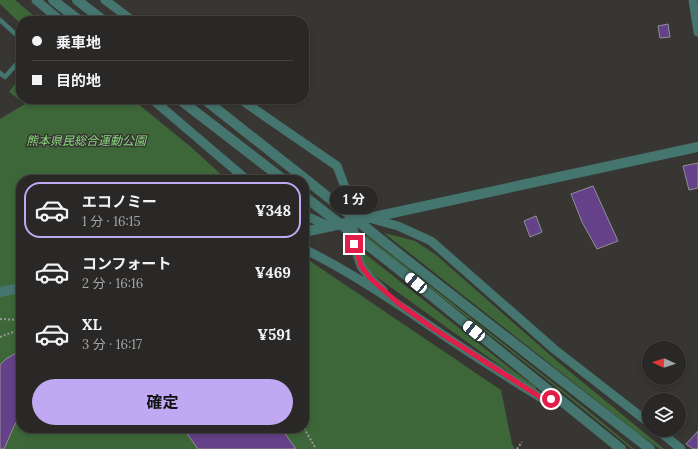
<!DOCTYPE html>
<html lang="ja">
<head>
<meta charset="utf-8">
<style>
	:root { --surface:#2a2826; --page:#32302e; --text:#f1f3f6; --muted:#a5a6a7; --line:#464443; --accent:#c0a8f3 }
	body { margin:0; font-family:Lora,"Noto Sans JP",serif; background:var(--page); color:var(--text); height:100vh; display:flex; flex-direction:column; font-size:15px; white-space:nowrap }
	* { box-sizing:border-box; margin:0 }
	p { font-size:13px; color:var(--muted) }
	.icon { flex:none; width:22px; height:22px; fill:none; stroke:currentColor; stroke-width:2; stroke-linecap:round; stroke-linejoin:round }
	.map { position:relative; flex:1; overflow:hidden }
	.panel { position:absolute; left:16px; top:175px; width:293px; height:258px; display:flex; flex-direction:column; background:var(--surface); border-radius:16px; box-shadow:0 2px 6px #0003,0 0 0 1px var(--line) }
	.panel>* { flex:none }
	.hud { position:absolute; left:16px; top:16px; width:293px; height:88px; border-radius:16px; box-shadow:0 2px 6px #0003,0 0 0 1px var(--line); display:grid; align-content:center; height:88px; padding:0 16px; background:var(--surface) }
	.needle { width:26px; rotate:274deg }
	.tools { position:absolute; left:642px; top:341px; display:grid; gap:8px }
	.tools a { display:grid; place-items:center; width:44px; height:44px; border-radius:50%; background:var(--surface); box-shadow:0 2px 6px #0003,0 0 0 1px var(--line); font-size:20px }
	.end { position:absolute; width:18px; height:18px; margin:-9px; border:5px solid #e11d48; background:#fff; box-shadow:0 0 0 2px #fff }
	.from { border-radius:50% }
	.bubble { position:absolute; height:28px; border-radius:14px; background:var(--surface); box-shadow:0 2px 6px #0003,0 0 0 1px var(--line); font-size:13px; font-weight:700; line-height:28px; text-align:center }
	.car { position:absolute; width:12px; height:24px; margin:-12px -6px; border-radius:5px; box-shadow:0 0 3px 1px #0007; background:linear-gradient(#fff 24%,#345 0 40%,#fff 0 76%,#345 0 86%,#fff 0) }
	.hud b { display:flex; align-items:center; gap:14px; height:38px; font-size:15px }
	.hud b+b { border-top:1px solid var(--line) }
	.hud i { width:10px; height:10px; background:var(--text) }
	ul { padding:7px 0 0; list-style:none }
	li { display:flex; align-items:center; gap:12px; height:56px; margin:0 8px 6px; padding:0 8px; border:2px solid transparent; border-radius:16px }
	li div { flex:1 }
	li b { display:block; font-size:15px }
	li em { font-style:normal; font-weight:700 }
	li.selected { border-color:var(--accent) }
	li>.icon { width:36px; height:36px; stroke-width:1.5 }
	.primary-button { display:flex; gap:8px; margin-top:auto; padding:8px 16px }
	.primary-button a { flex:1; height:46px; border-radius:24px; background:var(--accent); color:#111; font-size:16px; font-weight:700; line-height:46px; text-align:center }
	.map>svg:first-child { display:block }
	.green { fill:#3e6739 }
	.building { fill:#644189; stroke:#919094 }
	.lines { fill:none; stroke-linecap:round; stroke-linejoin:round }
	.path { stroke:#9a9896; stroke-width:2; stroke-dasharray:2 2; stroke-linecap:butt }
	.service { stroke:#45756f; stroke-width:4.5 }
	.minor { stroke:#45756f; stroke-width:9 }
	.tertiary { stroke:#45756f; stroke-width:10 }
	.tertiary-bridge { stroke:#45756f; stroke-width:10 }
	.route { stroke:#e11d48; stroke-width:5 }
	.labels { text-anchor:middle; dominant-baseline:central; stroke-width:3; stroke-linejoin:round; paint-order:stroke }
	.park-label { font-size:12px; font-style:italic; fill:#86d87d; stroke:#383633 }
</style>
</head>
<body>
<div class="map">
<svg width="698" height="449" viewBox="0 0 698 449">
	<rect width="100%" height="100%" fill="#383633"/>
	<!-- green -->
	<path class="green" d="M0 0H15L40 21H21V24L0 4Z
		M21 76V99H132L191 147 227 180H21V428H304V257L501 390 512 444 515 449H0V119L25 104 9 92Z
		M384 233 415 241 435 254 557 361 664 449H660L634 430Z
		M367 236 585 408 634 449H632L546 379 365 237Z
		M359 249 511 369 536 387V389L534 390 375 276 366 267Z"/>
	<!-- building -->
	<path class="building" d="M668 24 670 37 660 38 658 26Z
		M698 163V188L689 190 683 166Z
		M593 186 618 241 597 249 582 222 571 194Z
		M536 216 542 232 530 237 524 221Z
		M21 350V417L15 424 4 449H0V365L6 359Z
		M183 428H281L296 449H198Z
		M698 431V449H693L686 444Z"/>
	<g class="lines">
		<!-- path -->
		<path class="path" d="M0 319 21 320
			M0 337 21 329
			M304 428 316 449
			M517 449 522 442"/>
		<!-- service -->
		<path class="service" d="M0 20 21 39
			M0 73 5 77 21 59"/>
		<!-- minor -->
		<path class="minor" d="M36 0 61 21
			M105 0 133 21
			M693 0 698 32
			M152 99 247 180
			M240 99 337 166 348 195 353 222 354 244 361 266 370 278 383 290
			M304 215 331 227
			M369 218 398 226 431 241 554 349 649 423
			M304 249C349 271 392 300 433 328 469 353 506 376 543 399L559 400
			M658 430 681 449"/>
		<!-- tertiary -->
		<path class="tertiary" d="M53 0 80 21
			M77 0 104 21
			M179 99 284 180
			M204 99 294 170
			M304 232 698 147
			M399 254 650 449
			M392 264 621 449
			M0 292 21 288"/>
		<!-- tertiary-bridge -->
		<path class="tertiary-bridge" d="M294 170 399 254
			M304 196 392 264"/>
	</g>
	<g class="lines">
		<!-- route -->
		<path class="route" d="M354 244 361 266 370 278 398 303 434 329 543 399H551"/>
	</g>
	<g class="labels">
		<!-- park labels -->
		<g class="park-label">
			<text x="86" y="140">熊本県民総合運動公園</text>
		</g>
	</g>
</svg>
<div class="tools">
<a><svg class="needle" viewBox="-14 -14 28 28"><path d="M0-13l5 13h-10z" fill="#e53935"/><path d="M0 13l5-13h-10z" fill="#a5a6a7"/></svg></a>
<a><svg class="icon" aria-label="layers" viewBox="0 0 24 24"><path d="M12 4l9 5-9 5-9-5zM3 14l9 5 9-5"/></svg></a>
</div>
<i class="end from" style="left:551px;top:399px"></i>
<i class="end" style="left:354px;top:244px"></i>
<div class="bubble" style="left:330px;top:186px;width:48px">1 分</div>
<i class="car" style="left:416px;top:283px;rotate:310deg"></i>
<i class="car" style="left:474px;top:331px;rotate:309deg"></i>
<div class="hud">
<b><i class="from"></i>乗車地</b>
<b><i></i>目的地</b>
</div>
<section class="panel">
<ul>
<li class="selected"><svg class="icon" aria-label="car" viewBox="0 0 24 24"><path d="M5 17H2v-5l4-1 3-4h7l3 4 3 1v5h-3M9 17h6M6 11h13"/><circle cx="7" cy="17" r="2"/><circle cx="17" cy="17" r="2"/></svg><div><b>エコノミー</b><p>1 分 · 16:15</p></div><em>¥348</em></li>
<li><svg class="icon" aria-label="car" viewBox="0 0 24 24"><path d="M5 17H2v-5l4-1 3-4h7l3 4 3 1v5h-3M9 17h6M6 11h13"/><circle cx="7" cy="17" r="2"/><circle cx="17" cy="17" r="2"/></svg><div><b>コンフォート</b><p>2 分 · 16:16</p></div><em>¥469</em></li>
<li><svg class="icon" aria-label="car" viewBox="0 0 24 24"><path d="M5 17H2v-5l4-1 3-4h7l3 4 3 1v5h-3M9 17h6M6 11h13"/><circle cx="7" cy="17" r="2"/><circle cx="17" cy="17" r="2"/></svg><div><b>XL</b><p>3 分 · 16:17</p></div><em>¥591</em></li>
</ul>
<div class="primary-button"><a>確定</a></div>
</section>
</div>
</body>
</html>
